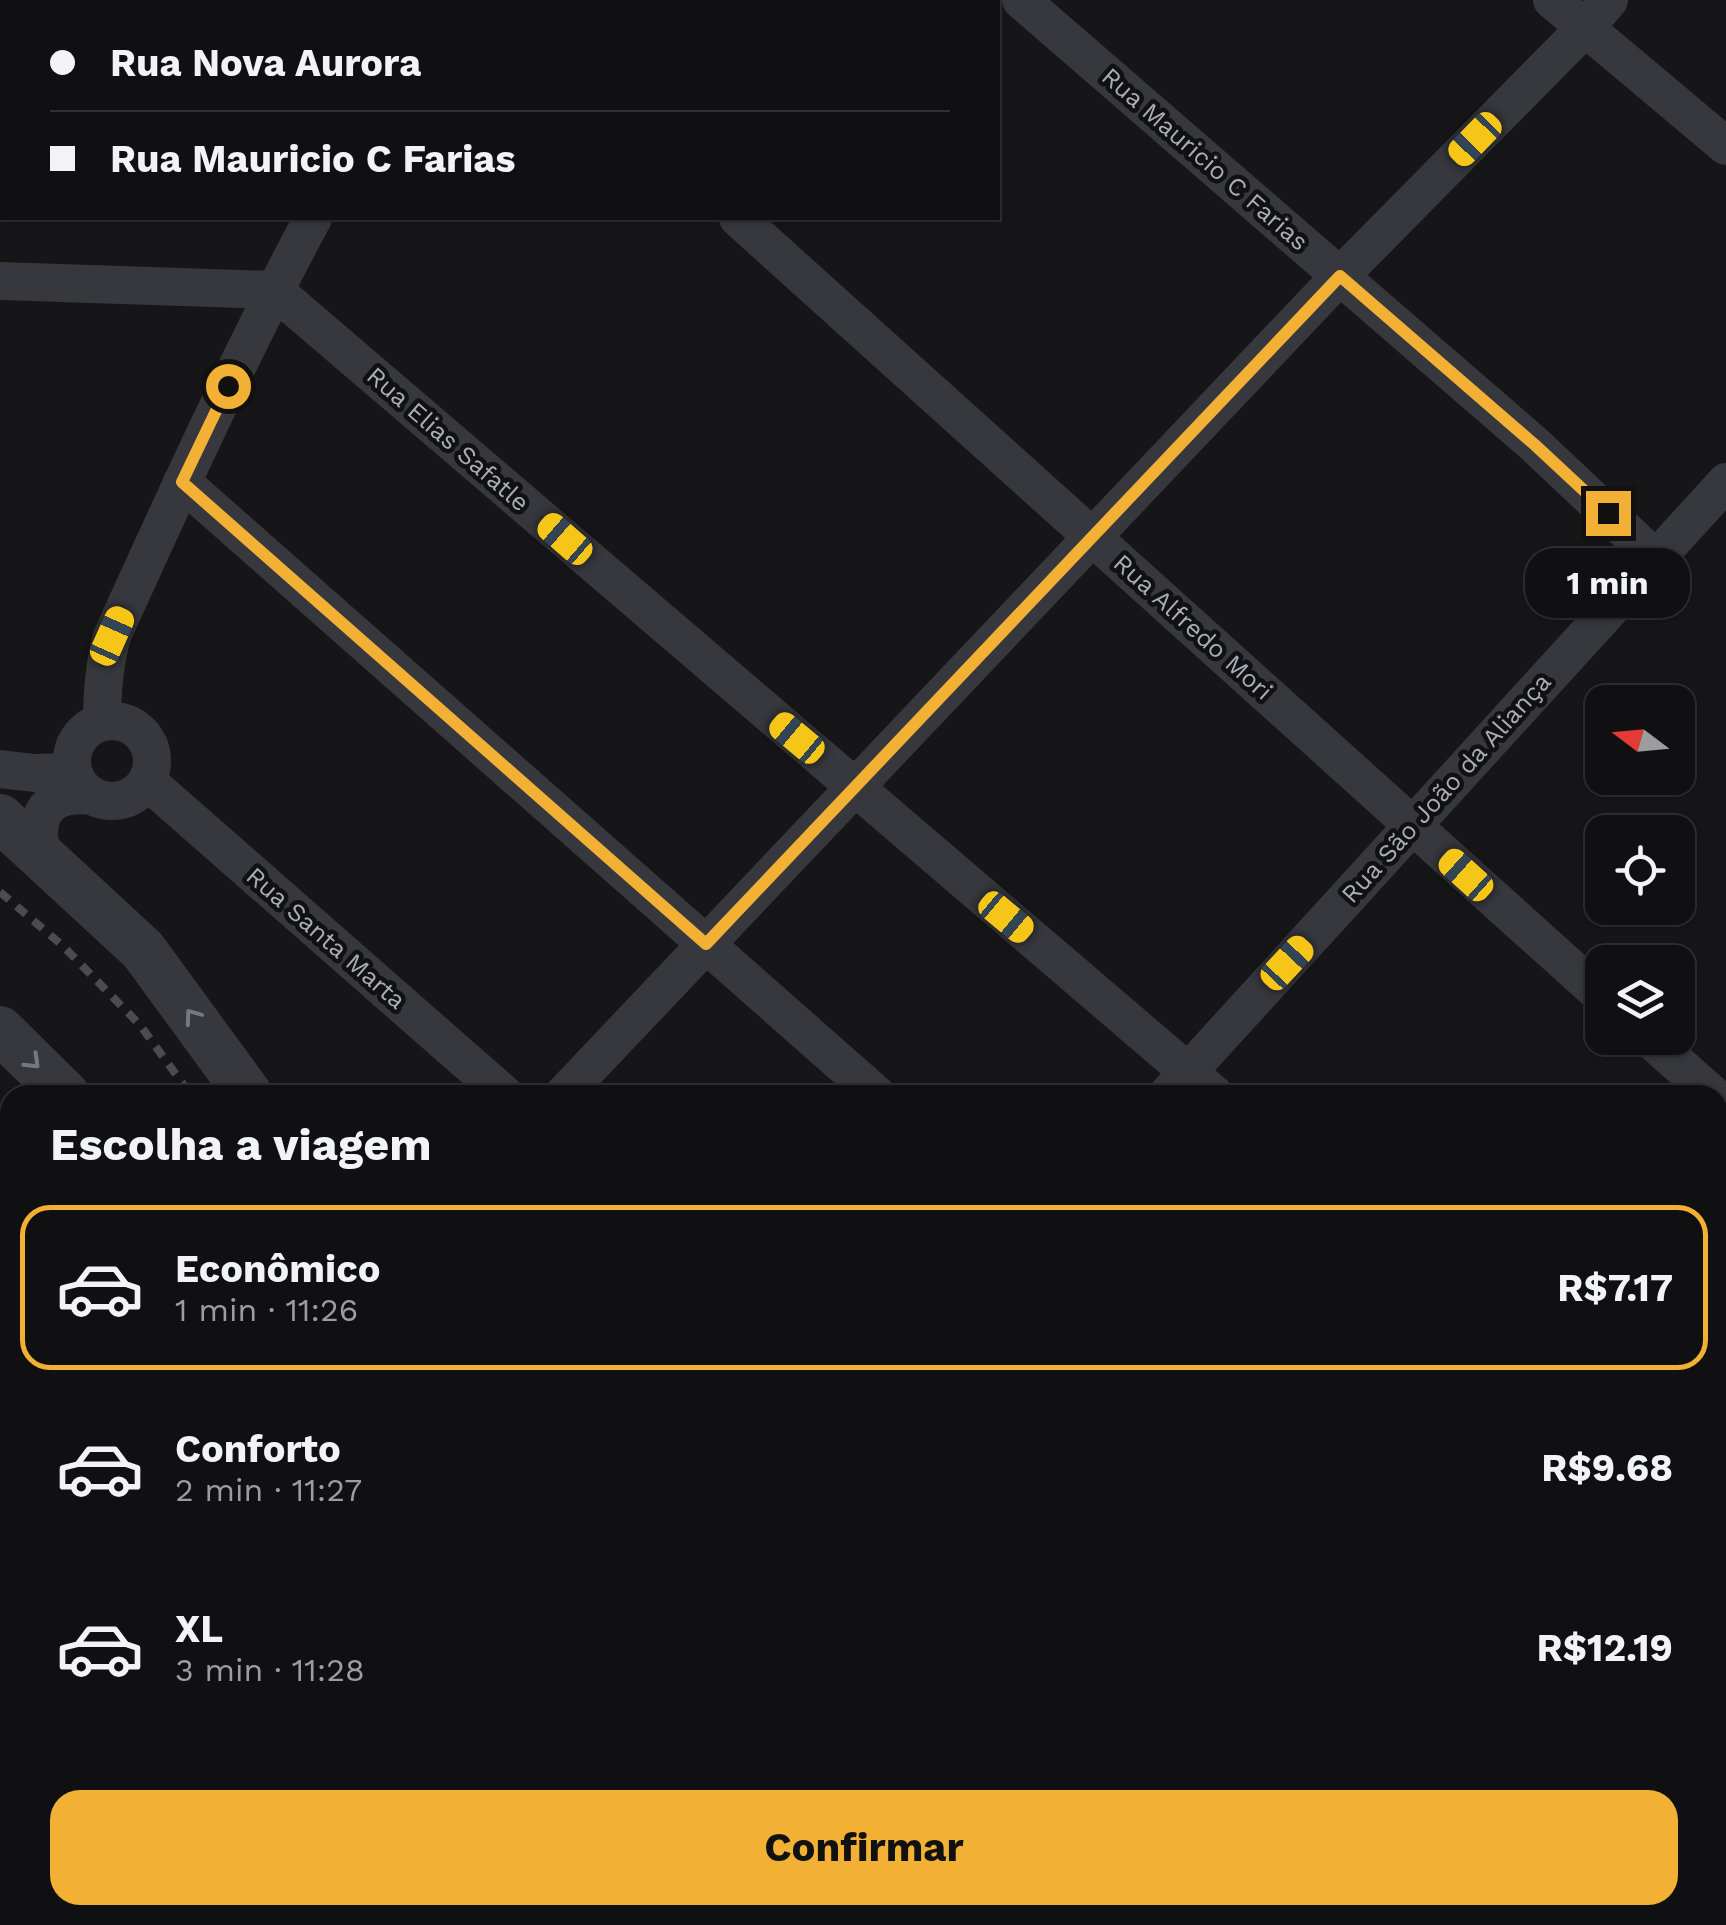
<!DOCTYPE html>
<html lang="pt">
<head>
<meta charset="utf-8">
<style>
	:root { --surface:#101012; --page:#1e1e20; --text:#f1f3f6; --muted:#9c9d9f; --line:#303032; --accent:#f2b134 }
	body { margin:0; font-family:"Work Sans",sans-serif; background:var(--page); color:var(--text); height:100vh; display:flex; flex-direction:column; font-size:38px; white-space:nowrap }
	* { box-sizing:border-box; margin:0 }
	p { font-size:32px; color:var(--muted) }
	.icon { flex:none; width:55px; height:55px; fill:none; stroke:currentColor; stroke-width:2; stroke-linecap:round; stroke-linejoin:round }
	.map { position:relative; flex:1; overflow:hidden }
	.sheet { position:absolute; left:0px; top:1085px; width:1728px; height:840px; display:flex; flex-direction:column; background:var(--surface); border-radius:30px 30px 0 0; box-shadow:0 2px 8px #0004,0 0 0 2px var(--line) }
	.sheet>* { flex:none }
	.guide { position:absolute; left:0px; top:0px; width:1000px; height:220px; box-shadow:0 2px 8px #0004,0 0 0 2px var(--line); display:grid; align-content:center; height:220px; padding:0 50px; background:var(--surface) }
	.needle { width:65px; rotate:286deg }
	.fabs { position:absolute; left:1585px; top:685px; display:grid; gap:20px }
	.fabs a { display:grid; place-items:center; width:110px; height:110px; border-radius:20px; background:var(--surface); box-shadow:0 2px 8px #0004,0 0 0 2px var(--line); font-size:50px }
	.end { position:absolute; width:45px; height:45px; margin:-22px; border:12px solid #f2b134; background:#111; box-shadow:0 0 0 5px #111 }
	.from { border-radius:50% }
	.bubble { position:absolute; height:70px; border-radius:30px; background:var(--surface); box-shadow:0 2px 8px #0004,0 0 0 2px var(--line); font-size:32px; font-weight:700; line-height:70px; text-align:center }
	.car { position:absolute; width:30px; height:60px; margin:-30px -15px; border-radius:12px; box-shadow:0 0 8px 2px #0007; background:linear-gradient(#f5c518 24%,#345 0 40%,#f5c518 0 76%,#345 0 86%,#f5c518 0) }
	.guide b { display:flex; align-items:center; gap:35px; height:95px; font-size:38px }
	.guide b+b { border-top:2px solid var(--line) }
	.guide i { width:25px; height:25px; background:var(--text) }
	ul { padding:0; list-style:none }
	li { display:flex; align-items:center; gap:30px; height:165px; margin:0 20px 15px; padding:0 30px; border:5px solid transparent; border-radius:30px }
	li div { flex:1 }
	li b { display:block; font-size:38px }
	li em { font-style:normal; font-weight:700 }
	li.on { border-color:var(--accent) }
	li>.icon { width:90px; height:90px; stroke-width:1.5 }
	h2 { padding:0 50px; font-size:45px; line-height:120px }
	.action { display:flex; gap:20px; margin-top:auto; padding:20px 50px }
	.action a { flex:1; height:115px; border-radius:30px; background:var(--accent); color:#111; font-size:40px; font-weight:700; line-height:115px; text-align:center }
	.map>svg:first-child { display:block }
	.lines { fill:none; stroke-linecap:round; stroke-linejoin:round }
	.minor { stroke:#37383d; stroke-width:38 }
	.tertiary { stroke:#37383d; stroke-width:48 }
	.rail { stroke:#4a4c52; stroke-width:8; stroke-dasharray:12 10; stroke-linecap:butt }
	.oneway { stroke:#757881 }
	.route { stroke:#f2b134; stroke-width:12 }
	.labels { text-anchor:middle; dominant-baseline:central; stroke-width:9; stroke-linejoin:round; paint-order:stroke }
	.street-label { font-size:25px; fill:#a8adb8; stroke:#111113 }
</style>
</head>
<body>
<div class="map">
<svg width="1726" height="1925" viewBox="0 0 1726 1925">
	<rect width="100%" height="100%" fill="#161618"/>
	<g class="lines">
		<!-- minor -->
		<path class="minor" d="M496 0 498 2
			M1021 0 1535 445 1656 559
			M1552 0 1726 146
			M427 2 429 0
			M738 218 1602 996
			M0 281 274 290 1215 1095
			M182 482 877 1095
			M72 761a40 40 0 1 1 80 0a40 40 0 1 1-80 0Z
			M102 722C102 692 104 665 112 636 176 495 240 354 313 218
			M0 769 34 773 73 772
			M147 781 505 1095
			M43 856C42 849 38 839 39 832 40 799 66 793 92 796
			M1649 1038 1713 1095
			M563 1095 1339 277 1584 29 1609 0
			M1167 1095 1726 482
			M0 1418 10 1392
			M1718 1449 1726 1439
			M1718 1805 1726 1793
			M1136 1915 1150 1919 1146 1925
			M431 1925 440 1915
			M807 1925 815 1915"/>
		<!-- tertiary -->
		<path class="tertiary" d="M0 818 143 950 249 1095
			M0 1030 66 1095
			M1718 1890 1726 1893
			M1391 1915 1433 1925"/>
		<!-- rail -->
		<path class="rail" d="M0 892 63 946 140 1025 191 1095
			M1625 1915 1667 1925"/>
	</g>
	<!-- one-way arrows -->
	<defs><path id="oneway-chevron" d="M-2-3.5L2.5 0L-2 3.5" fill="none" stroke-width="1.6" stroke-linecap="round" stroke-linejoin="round" transform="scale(2.5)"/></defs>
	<g class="oneway">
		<use href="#oneway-chevron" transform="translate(192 1016) rotate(-126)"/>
		<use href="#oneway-chevron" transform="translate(33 1062) rotate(44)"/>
	</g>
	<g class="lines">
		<!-- route -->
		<path class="route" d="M228 386 182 482 706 944 1340 276 1535 445 1608 513"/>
	</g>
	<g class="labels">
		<!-- street labels -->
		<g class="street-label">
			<text transform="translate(1205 159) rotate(41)">Rua Mauricio C Farias</text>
			<text transform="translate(448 439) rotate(41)">Rua Elias Safatle</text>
			<text transform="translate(1193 627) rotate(42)">Rua Alfredo Mori</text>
			<text transform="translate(1446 788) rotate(-48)">Rua São João da Aliança</text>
			<text transform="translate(326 938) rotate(41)">Rua Santa Marta</text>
		</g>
	</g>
</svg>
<div class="fabs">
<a><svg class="needle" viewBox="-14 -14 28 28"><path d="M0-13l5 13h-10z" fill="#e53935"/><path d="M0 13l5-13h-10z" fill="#9c9d9f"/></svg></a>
<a><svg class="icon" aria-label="locate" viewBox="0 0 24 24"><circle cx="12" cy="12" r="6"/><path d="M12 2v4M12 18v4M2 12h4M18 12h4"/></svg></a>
<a><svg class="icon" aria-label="layers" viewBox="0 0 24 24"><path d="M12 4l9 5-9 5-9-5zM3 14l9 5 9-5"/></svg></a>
</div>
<i class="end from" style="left:228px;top:386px"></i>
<i class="end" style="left:1608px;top:513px"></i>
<div class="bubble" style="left:1525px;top:548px;width:165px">1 min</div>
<i class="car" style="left:1475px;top:139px;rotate:224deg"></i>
<i class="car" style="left:565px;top:539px;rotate:311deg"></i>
<i class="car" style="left:112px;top:636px;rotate:24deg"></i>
<i class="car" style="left:797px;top:738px;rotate:310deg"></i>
<i class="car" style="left:1466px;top:875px;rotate:312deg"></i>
<i class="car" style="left:1006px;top:917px;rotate:130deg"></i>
<i class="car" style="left:1287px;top:963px;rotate:43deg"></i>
<div class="guide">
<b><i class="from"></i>Rua Nova Aurora</b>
<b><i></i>Rua Mauricio C Farias</b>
</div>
<section class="sheet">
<h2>Escolha a viagem</h2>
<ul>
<li class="on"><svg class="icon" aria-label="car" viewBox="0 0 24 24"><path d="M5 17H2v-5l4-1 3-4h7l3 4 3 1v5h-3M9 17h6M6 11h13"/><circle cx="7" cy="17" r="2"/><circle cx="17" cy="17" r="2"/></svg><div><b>Econômico</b><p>1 min · 11:26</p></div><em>R$7.17</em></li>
<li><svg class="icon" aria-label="car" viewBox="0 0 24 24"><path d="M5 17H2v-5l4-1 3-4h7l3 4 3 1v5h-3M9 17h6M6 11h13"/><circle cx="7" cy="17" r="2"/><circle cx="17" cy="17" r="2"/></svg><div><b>Conforto</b><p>2 min · 11:27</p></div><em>R$9.68</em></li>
<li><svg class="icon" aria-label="car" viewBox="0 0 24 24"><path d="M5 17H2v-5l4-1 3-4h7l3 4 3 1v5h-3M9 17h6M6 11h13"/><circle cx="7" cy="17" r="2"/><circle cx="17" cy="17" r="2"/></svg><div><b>XL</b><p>3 min · 11:28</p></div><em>R$12.19</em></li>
</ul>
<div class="action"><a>Confirmar</a></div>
</section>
</div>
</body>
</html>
